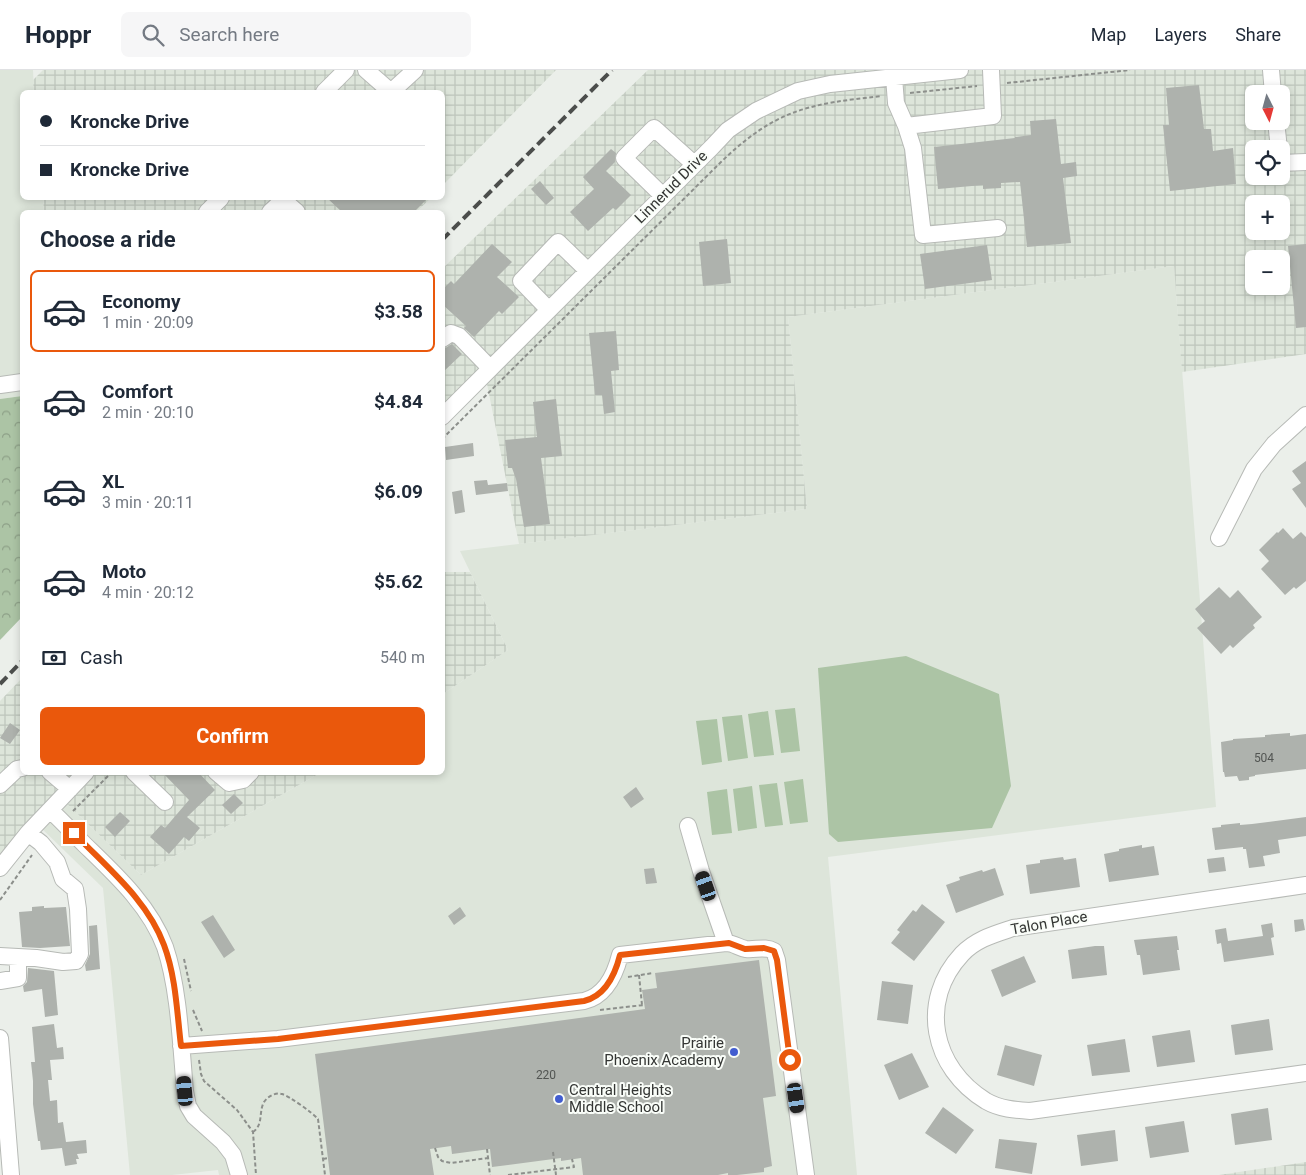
<!DOCTYPE html>
<html lang="en">
<head>
<meta charset="utf-8">
<style>
	:root { --surface:#fff; --page:#f6f6f7; --text:#1f2937; --muted:#747a83; --line:#e0e1e3; --accent:#ea580c }
	body { margin:0; font-family:Roboto,sans-serif; background:var(--page); color:var(--text); height:100vh; display:flex; flex-direction:column; font-size:19px; white-space:nowrap }
	* { box-sizing:border-box; margin:0 }
	p { font-size:16px; color:var(--muted) }
	.icon { flex:none; width:28px; height:28px; fill:none; stroke:currentColor; stroke-width:2; stroke-linecap:round; stroke-linejoin:round }
	.map { position:relative; flex:1; overflow:hidden }
	.details { position:absolute; left:20px; top:140px; width:425px; height:565px; display:flex; flex-direction:column; background:var(--surface); border-radius:8px; box-shadow:0 2px 8px #0003 }
	.details>* { flex:none }
	.hud { position:absolute; left:20px; top:20px; width:425px; height:110px; border-radius:8px; box-shadow:0 2px 8px #0003; display:grid; align-content:center; height:110px; padding:0 20px; background:var(--surface) }
	.needle { width:32px; rotate:174deg }
	.fabs { position:absolute; left:1245px; top:15px; display:grid; gap:10px }
	.fabs a { display:grid; place-items:center; width:45px; height:45px; border-radius:8px; background:var(--surface); box-shadow:0 2px 8px #0003; font-size:25px }
	.end { position:absolute; width:22px; height:22px; margin:-11px; border:6px solid #ea580c; background:#fff; box-shadow:0 0 0 2px #fff }
	.from { border-radius:50% }
	.car { position:absolute; width:15px; height:30px; margin:-15px -8px; border-radius:6px; box-shadow:0 0 4px 1px #0007; background:linear-gradient(#222 24%,#8ab4d8 0 40%,#222 0 76%,#8ab4d8 0 86%,#222 0) }
	.hud b { display:flex; align-items:center; gap:18px; height:48px; font-size:19px }
	.hud b+b { border-top:1px solid var(--line) }
	.hud i { width:12px; height:12px; background:var(--text) }
	ul { padding:0; list-style:none }
	li { display:flex; align-items:center; gap:15px; height:82px; margin:0 10px 8px; padding:0 10px; border:2px solid transparent; border-radius:8px }
	li div { flex:1 }
	li b { display:block; font-size:19px }
	li em { font-style:normal; font-weight:700 }
	li.active { border-color:var(--accent) }
	li>.icon { width:45px; height:45px; stroke-width:1.5 }
	h2 { padding:0 20px; font-size:22px; line-height:60px }
	.pay { display:flex; align-items:center; gap:12px; height:55px; padding:0 20px; font-size:19px }
	.pay p { margin-inline-start:auto }
	.cta { display:flex; gap:10px; margin-top:auto; padding:10px 20px }
	.cta a { flex:1; height:58px; border-radius:8px; background:var(--accent); color:#fff; font-size:20px; font-weight:700; line-height:58px; text-align:center }
	header { display:flex; align-items:center; gap:30px; box-sizing:border-box; height:70px; padding:0 25px; background:var(--surface); border-bottom:1px solid var(--line) }
	header strong { font-size:24px }
	nav { display:flex; gap:28px; margin-inline-start:auto; font-size:18px }
	.search { width:350px; height:45px; background:var(--page); display:flex; align-items:center; gap:12px; box-sizing:border-box; padding:0 18px; border-radius:8px; color:var(--muted); font-size:19px }
	.map>svg:first-child { display:block }
	.built { fill:#dde5da }
	.industrial { fill:url(#industrial-grid); fill-rule:evenodd }
	.park { fill:url(#park-crowns) }
	.garden { fill:#acc4a5 }
	.building { fill:#aeb2ad }
	.lines { fill:none; stroke-linecap:round; stroke-linejoin:round }
	.minor-casing { stroke:#b7bab6; stroke-width:18 }
	.path { stroke:#8c8f8b; stroke-width:2; stroke-dasharray:4 2.5; stroke-linecap:butt }
	.minor { stroke:#fff; stroke-width:16 }
	.rail { stroke:#4c4e4c; stroke-width:4; stroke-dasharray:10 5; stroke-linecap:butt }
	.route { stroke:#ea580c; stroke-width:6 }
	.poi-dot { fill:#425dd0; stroke:#f9fdf8; stroke-width:2 }
	.labels { text-anchor:middle; dominant-baseline:central; stroke-width:4; stroke-linejoin:round; paint-order:stroke }
	.number-label { font-size:12px; fill:#525552 }
	.street-label { font-size:15px; fill:#343634; stroke:#f9fdf8 }
	.poi-label { font-size:15px; fill:#343634; stroke:#f9fdf8; text-anchor:end }
</style>
</head>
<body>
<header>
<strong>Hoppr</strong>
<div class="search"><svg class="icon" aria-label="search" viewBox="0 0 24 24"><circle cx="10" cy="10" r="6"/><path d="M15 15l6 6"/></svg>Search here</div>
<nav><a>Map</a><a>Layers</a><a>Share</a></nav>
</header>
<div class="map">
<svg width="1306" height="1105" viewBox="0 0 1306 1105">
	<defs>
		<pattern id="industrial-grid" width="8" height="8" patternUnits="userSpaceOnUse" patternTransform="scale(1.25)"><rect width="8" height="8" fill="#dde5da"/><path d="M0 4h8M4 0v8" fill="none" stroke="#bec5bc"/></pattern>
		<pattern id="park-crowns" width="20" height="18" patternUnits="userSpaceOnUse" patternTransform="scale(1.25)"><rect width="20" height="18" fill="#acc4a5"/><path d="M2 6a3 3 0 1 1 6 0M12 15a3 3 0 1 1 6 0" fill="none" stroke="#8da087"/></pattern>
	</defs>
	<rect width="100%" height="100%" fill="#ebefea"/>
	<!-- built -->
	<path class="built" d="M0 0H33L34 22H22V128H43L44 142H22V326L0 329Z
		M1174 196 1216 737 828 787 857 1105H219L218 1100 172 1105H130L103 818 37 754 61 728 141 805 320 703 442 702 443 624 508 580 460 481 807 439 788 247Z"/>
	<!-- industrial -->
	<path class="industrial" d="M43 0H556L443 115 442 22H34L33 10Z
		M648 0H1306V284L1182 302 1174 196 788 247 807 439 519 474 485 304 443 347V198ZM1254 24H1281V51H1254ZM1254 79H1281V106H1254ZM1254 134H1281V161H1254ZM1254 189H1281V216H1254Z
		M43 128H431L416 142H44Z
		M443 502H470L508 580 443 624Z
		M22 608V702L320 703 141 805 61 728 0 798V631Z
		M1306 1092V1105H1219Z"/>
	<!-- park -->
	<path class="park" d="M22 326V547L0 570V329Z"/>
	<!-- garden -->
	<path class="garden" d="M906 586 999 624 1011 716 992 758 838 772 829 764 818 598Z
		M795 638 800 681 781 683 775 640Z
		M768 641 774 685 754 687 748 644Z
		M742 645 748 688 728 691 722 647Z
		M717 649 722 692 702 695 696 651Z
		M803 709 808 752 790 754 784 712Z
		M777 713 783 755 765 757 759 715Z
		M752 716 757 758 738 761 733 719Z
		M727 719 732 763 712 765 707 722Z"/>
	<!-- building -->
	<path class="building" d="M1199 15 1204 59H1211L1213 81 1233 78 1236 114 1170 121 1163 55H1169L1166 18Z
		M1056 49 1061 94 1076 92 1077 106 1063 108 1071 173 1027 177 1020 112 1001 113V118L983 119V115L938 119 934 77 1015 68V67L1031 65 1030 51Z
		M611 79 616 83 615 92 606 101 631 125 616 140 613 138 588 161 570 142 594 119 583 107Z
		M540 111 554 128 546 135 531 119Z
		M327 128H428L414 142H342Z
		M727 169 731 213 703 216 699 172Z
		M492 174 512 192 497 207 519 227 502 244 499 241 474 267 464 258 466 256 442 234V220L451 211 454 214Z
		M1306 174V257L1296 258 1288 176Z
		M987 175 992 210 925 219 920 184Z
		M616 261 619 300 611 301 615 342 604 344 602 325H595L589 263Z
		M452 274 462 284 442 303V280Z
		M556 329 562 386 541 388 550 454 524 457 516 409 512 398H508L505 370 537 367 533 332Z
		M473 373 474 386 446 390 445 377Z
		M1306 391V438L1292 419 1301 413 1292 401Z
		M487 410 488 415 507 413 508 421 476 425 474 411Z
		M462 420 465 442 455 444 452 422Z
		M1283 458 1293 469 1301 462 1306 467V511L1296 519 1294 517 1285 525 1261 499 1269 491 1259 480 1277 462 1278 463Z
		M1219 517 1230 528 1238 520 1262 547 1253 555 1255 558 1248 564 1233 578 1230 575 1221 584 1197 558 1205 551 1195 539Z
		M10 653 20 660 10 674 0 668Z
		M1290 663V666L1306 664V699L1255 705V706L1249 707V710L1239 711 1237 706 1225 707 1224 702H1223L1221 672 1233 670V669L1265 667V665Z
		M162 702H198L215 720 187 747 200 758 189 771 184 767 169 784 150 767 161 755 165 758 189 730Z
		M636 717 644 729 631 738 623 727Z
		M234 724 243 733 231 744 222 735Z
		M120 742 130 751 115 767 105 757Z
		M1306 747V766L1278 770 1280 783 1263 786 1265 796 1249 798 1246 779H1243V777L1215 780 1212 758 1221 757V755L1240 753V755L1252 754Z
		M1142 775V778L1154 776 1159 805 1109 812 1104 784 1119 781V779Z
		M1063 787 1064 790 1076 788 1080 817 1030 824 1026 795 1040 793V790Z
		M1224 787 1226 801 1209 803 1207 789Z
		M654 798 657 813 646 814 644 799Z
		M995 798 1004 825 956 843 946 815 960 810 959 807 982 800 983 802Z
		M922 834 945 852 914 891 891 873 900 862 897 860 913 840 916 842Z
		M44 836V838L66 837 70 876 40 878 22 877 19 842 32 841V837Z
		M460 837 466 846 454 855 448 846Z
		M213 845 235 880 224 888 201 852Z
		M1303 849 1305 860 1295 862 1294 850Z
		M1272 853 1274 867 1271 868 1274 885 1224 892 1221 873 1217 874 1215 860 1226 858 1228 871 1263 866 1261 855Z
		M97 855 100 899 86 901 85 895 90 884 89 856Z
		M1177 866 1179 880H1177L1180 900 1143 905 1140 885H1137L1134 870Z
		M1095 876H1104L1107 905 1072 909 1068 880Z
		M1024 886 1036 912 1002 927 991 900Z
		M759 890 776 1026 763 1028 772 1096 764 1098V1102L737 1105H728V1103L718 1105H583L581 1088 561 1091V1088L492 1097 490 1079 452 1084 451 1076 430 1079 434 1105H330L315 984 645 939 642 920 657 918 655 903Z
		M28 898 54 901 58 945 45 947 42 919 24 922 23 916 27 912Z
		M882 911 913 915 908 954 877 950Z
		M1269 949 1273 980 1235 985 1231 955Z
		M54 954 57 978 63 977 64 989 50 990 52 1010H48L50 1031 57 1030 58 1053 63 1052 66 1072 86 1070 87 1083 77 1084 79 1089H76L77 1094 65 1096 62 1078 41 1080 40 1071H38L33 1034V1011L31 992H35L32 957Z
		M1190 960 1195 992 1157 997 1152 966Z
		M1125 969 1130 1002 1092 1006 1087 975Z
		M1005 975 1042 985 1034 1016 997 1005Z
		M912 983 929 1017 899 1030 884 995Z
		M943 1037 974 1060 956 1084 925 1063Z
		M1268 1038 1272 1070 1235 1075 1231 1044Z
		M1184 1051 1189 1082 1150 1088 1145 1057Z
		M1115 1060 1118 1091 1081 1096 1077 1065Z
		M999 1069 1037 1073 1032 1104 995 1098Z"/>
	<g class="lines">
		<defs>
			<path id="minor" d="M366 0 391 22
				M1271 0 1273 24
				M894 7 896 33 906 56 993 46 991 0
				M324 22 346 0
				M391 22 415 0
				M1276 51 1279 79
				M906 56 913 78 923 165 998 158
				M1281 93 1306 92
				M663 126 624 88 654 58 694 94
				M281 128 297 142
				M207 142 221 128
				M270 142 285 128
				M549 240 521 211 558 172 588 201
				M442 269 451 263 459 266 490 298
				M0 315 22 312
				M442 347 712 77 728 60 756 41 798 21 830 14 960 0
				M1219 468 1254 399 1274 374 1306 345
				M50 702 70 719
				M134 702 165 732
				M216 702 229 713 243 710 251 702
				M0 715 17 699 22 698
				M50 740C62 751 73 763 85 775 115 804 150 836 165 877 179 918 181 976 185 1021L188 1036 194 1046 223 1072 233 1085 239 1105
				M688 756 701 801 726 873
				M0 798 28 763 86 702
				M1306 815 1013 858C995 864 976 869 962 884 918 931 932 998 986 1031 1000 1039 1015 1040 1030 1041L1306 1003
				M0 886 36 888 63 892 76 891 80 884 78 839 75 819 63 809 57 792 41 773 28 763
				M0 911 18 908V887
				M0 968 11 1105
				M181 976 278 969 584 931C605 926 615 905 620 885L726 873C734 873 739 878 746 879 756 880 765 876 774 881L777 890 806 1105"/>
		</defs>
		<!-- minor casing -->
		<use href="#minor" class="minor-casing"/>
		<!-- path -->
		<path class="path" d="M1007 13 1130 0
			M910 23 977 16
			M442 369 721 92C776 39 809 34 882 26
			M73 741 112 702
			M0 830 32 785
			M184 889 191 921
			M639 905 642 935
			M628 907 653 903
			M193 940 202 961
			M600 940 644 935
			M199 990 201 1004 204 1011 237 1040 253 1062 256 1105
			M253 1062C263 1055 259 1044 263 1034 266 1027 275 1022 282 1024 289 1026 313 1043 318 1049L325 1105
			M435 1078 438 1087 442 1091 451 1093 488 1088
			M487 1079 490 1105
			M553 1082 556 1105
			M323 1089 329 1088
			M508 1105 574 1097 572 1089"/>
		<!-- minor -->
		<use href="#minor" class="minor"/>
		<!-- rail -->
		<path class="rail" d="M442 170 612 0
			M0 614 22 591"/>
	</g>
	<g class="lines">
		<!-- route -->
		<path class="route" d="M74 763C106 797 147 829 164 875 176 907 177 943 181 976L278 969 584 931C605 926 615 905 620 885L729 873 745 879 764 878 774 881 777 890 790 990"/>
	</g>
	<!-- markers -->
	<g class="poi-dot">
		<circle cx="734" cy="982" r="5"/>
		<circle cx="559" cy="1029" r="5"/>
	</g>
	<g class="labels">
		<!-- number labels -->
		<g class="number-label">
			<text x="1264" y="688">504</text>
			<text x="546" y="1005">220</text>
		</g>
		<!-- street labels -->
		<g class="street-label">
			<text transform="translate(671 117) rotate(-45)">Linnerud Drive</text>
			<text transform="translate(1049 853) rotate(-10)">Talon Place</text>
		</g>
		<!-- poi labels -->
		<g class="poi-label">
			<text x="724" y="973">Prairie<tspan x="724" dy="17">Phoenix Academy</tspan></text>
			<text x="569" y="1020" text-anchor="start">Central Heights<tspan x="569" dy="17">Middle School</tspan></text>
		</g>
	</g>
</svg>
<div class="fabs">
<a><svg class="needle" viewBox="-14 -14 28 28"><path d="M0-13l5 13h-10z" fill="#e53935"/><path d="M0 13l5-13h-10z" fill="#747a83"/></svg></a>
<a><svg class="icon" aria-label="locate" viewBox="0 0 24 24"><circle cx="12" cy="12" r="6"/><path d="M12 2v4M12 18v4M2 12h4M18 12h4"/></svg></a>
<a>+</a>
<a>−</a>
</div>
<i class="end from" style="left:790px;top:990px"></i>
<i class="end" style="left:74px;top:763px"></i>
<i class="car" style="left:706px;top:816px;rotate:341deg"></i>
<i class="car" style="left:185px;top:1021px;rotate:355deg"></i>
<i class="car" style="left:796px;top:1028px;rotate:172deg"></i>
<div class="hud">
<b><i class="from"></i>Kroncke Drive</b>
<b><i></i>Kroncke Drive</b>
</div>
<section class="details">
<h2>Choose a ride</h2>
<ul>
<li class="active"><svg class="icon" aria-label="car" viewBox="0 0 24 24"><path d="M5 17H2v-5l4-1 3-4h7l3 4 3 1v5h-3M9 17h6M6 11h13"/><circle cx="7" cy="17" r="2"/><circle cx="17" cy="17" r="2"/></svg><div><b>Economy</b><p>1 min · 20:09</p></div><em>$3.58</em></li>
<li><svg class="icon" aria-label="car" viewBox="0 0 24 24"><path d="M5 17H2v-5l4-1 3-4h7l3 4 3 1v5h-3M9 17h6M6 11h13"/><circle cx="7" cy="17" r="2"/><circle cx="17" cy="17" r="2"/></svg><div><b>Comfort</b><p>2 min · 20:10</p></div><em>$4.84</em></li>
<li><svg class="icon" aria-label="car" viewBox="0 0 24 24"><path d="M5 17H2v-5l4-1 3-4h7l3 4 3 1v5h-3M9 17h6M6 11h13"/><circle cx="7" cy="17" r="2"/><circle cx="17" cy="17" r="2"/></svg><div><b>XL</b><p>3 min · 20:11</p></div><em>$6.09</em></li>
<li><svg class="icon" aria-label="car" viewBox="0 0 24 24"><path d="M5 17H2v-5l4-1 3-4h7l3 4 3 1v5h-3M9 17h6M6 11h13"/><circle cx="7" cy="17" r="2"/><circle cx="17" cy="17" r="2"/></svg><div><b>Moto</b><p>4 min · 20:12</p></div><em>$5.62</em></li>
</ul>
<div class="pay"><svg class="icon" aria-label="cash" viewBox="0 0 24 24"><path d="M3 7h18v10H3z"/><circle cx="12" cy="12" r="2"/></svg>Cash<p>540 m</p></div>
<div class="cta"><a>Confirm</a></div>
</section>
</div>
</body>
</html>
